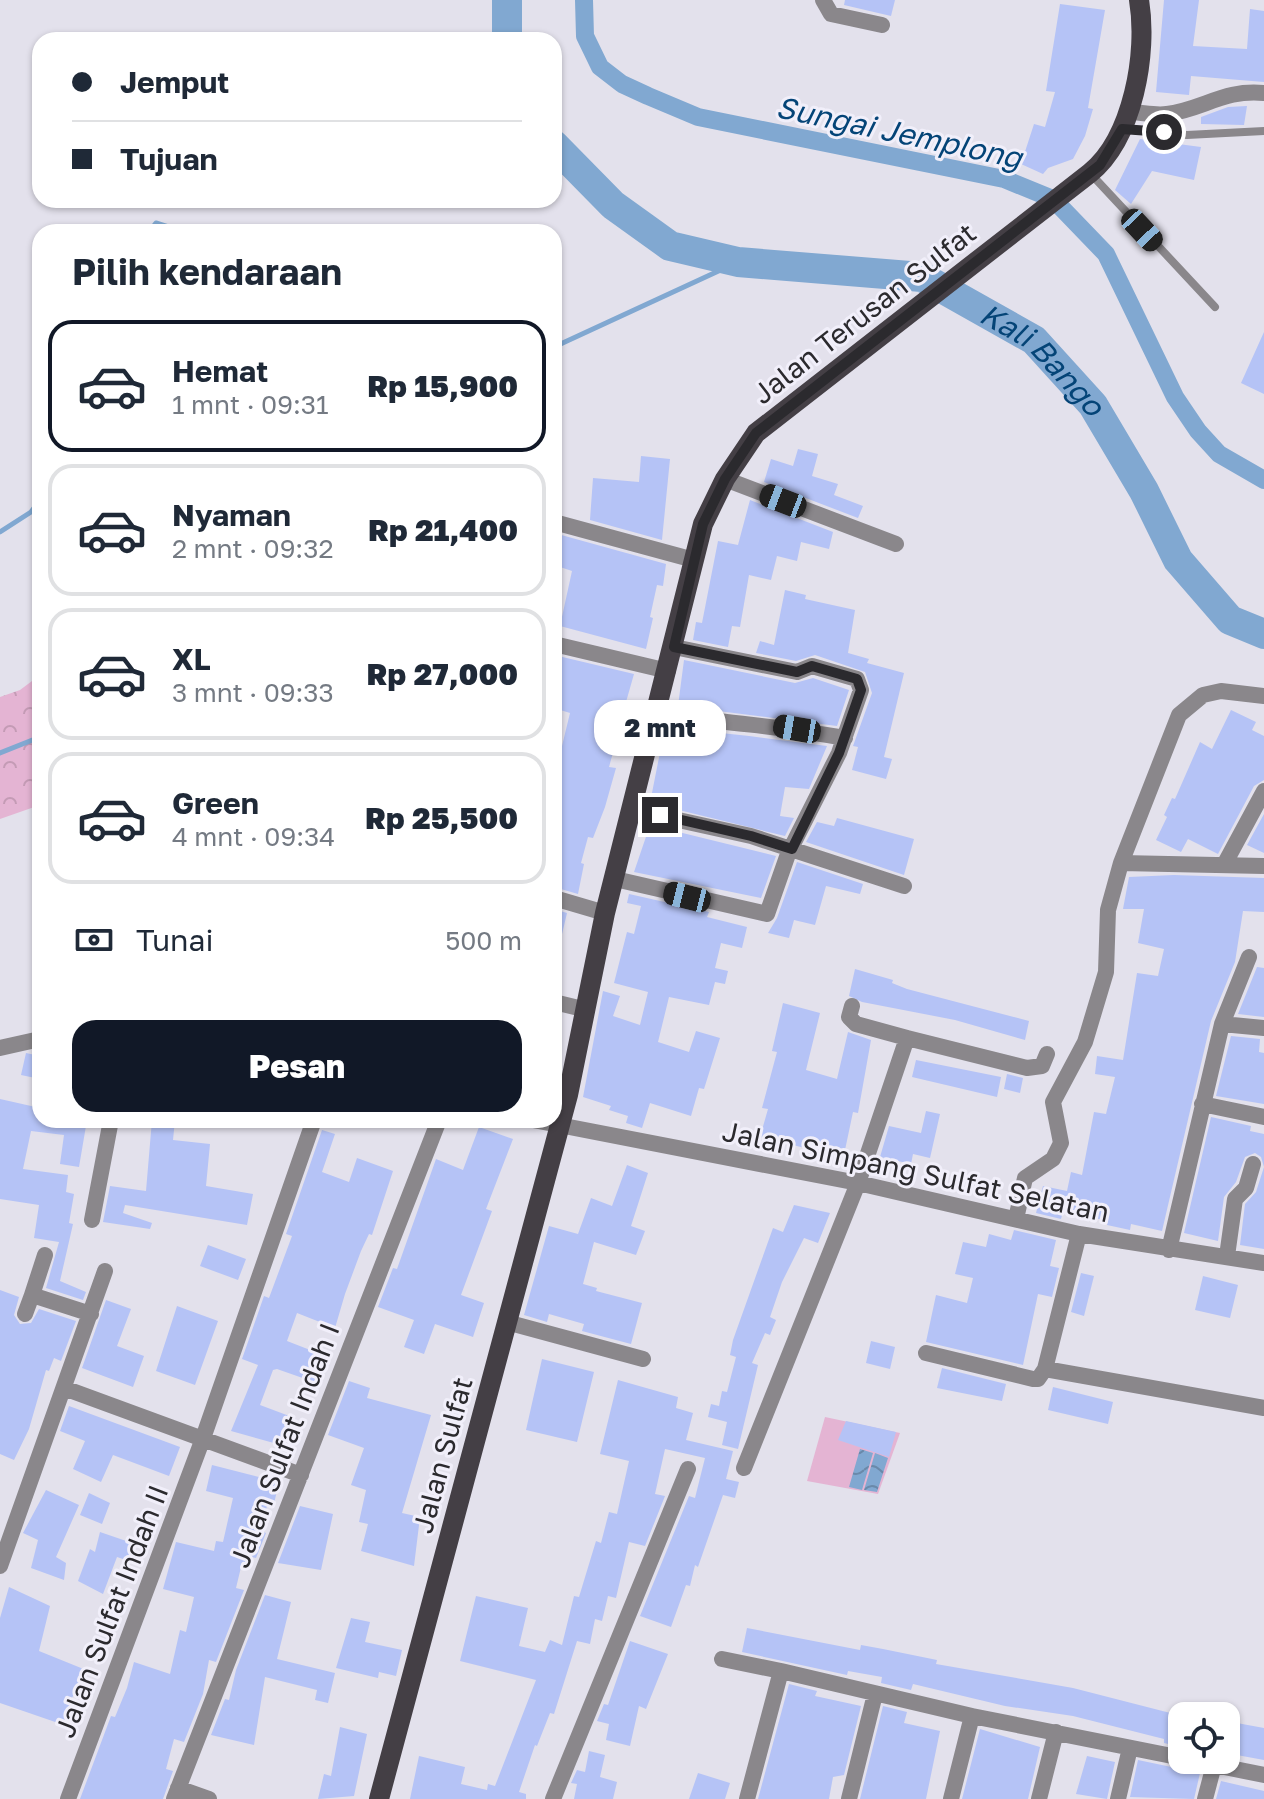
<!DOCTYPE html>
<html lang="id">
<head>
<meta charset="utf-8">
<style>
	:root { --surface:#fff; --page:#f2f2f3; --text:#1f2937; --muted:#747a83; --line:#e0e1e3; --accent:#111827 }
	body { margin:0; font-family:"Golos Text",sans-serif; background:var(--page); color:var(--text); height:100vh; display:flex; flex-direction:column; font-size:30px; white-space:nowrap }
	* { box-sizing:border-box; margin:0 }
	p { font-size:26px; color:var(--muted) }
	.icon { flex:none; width:44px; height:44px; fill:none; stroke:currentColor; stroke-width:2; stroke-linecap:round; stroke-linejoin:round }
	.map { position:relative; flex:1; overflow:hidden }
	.panel { position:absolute; left:32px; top:224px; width:530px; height:904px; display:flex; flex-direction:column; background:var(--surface); border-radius:24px; box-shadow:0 2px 6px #0004 }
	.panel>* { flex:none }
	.guide { position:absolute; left:32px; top:32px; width:530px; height:176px; border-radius:24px; box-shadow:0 2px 6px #0004; display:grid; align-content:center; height:176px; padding:0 40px; background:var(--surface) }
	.tools { position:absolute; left:1168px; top:1702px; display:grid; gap:16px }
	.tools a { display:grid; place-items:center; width:72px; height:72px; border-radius:16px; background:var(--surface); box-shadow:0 2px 6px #0004; font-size:40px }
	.end { position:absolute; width:36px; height:36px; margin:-18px; border:10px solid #2b2a2e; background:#fff; box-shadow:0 0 0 4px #fff }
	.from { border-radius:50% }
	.bubble { position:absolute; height:56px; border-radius:24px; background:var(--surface); box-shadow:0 2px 6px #0004; font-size:26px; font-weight:800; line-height:56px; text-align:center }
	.car { position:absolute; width:24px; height:48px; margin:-24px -12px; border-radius:10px; box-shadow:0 0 6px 2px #0007; background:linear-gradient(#222 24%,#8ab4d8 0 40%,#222 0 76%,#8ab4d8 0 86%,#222 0) }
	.guide b { display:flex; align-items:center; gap:28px; height:76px; font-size:30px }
	.guide b+b { border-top:2px solid var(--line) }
	.guide i { width:20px; height:20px; background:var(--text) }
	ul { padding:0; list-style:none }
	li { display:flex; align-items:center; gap:24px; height:132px; margin:0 16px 12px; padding:0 24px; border:4px solid var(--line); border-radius:24px }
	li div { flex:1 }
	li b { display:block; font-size:30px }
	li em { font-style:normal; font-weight:800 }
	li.selected { border-color:var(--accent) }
	li>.icon { width:72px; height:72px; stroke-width:1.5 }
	h2 { padding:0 40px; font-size:36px; line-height:96px }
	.pay { display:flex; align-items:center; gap:20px; height:88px; padding:0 40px; font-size:30px }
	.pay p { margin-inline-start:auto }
	.button { display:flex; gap:16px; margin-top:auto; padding:16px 40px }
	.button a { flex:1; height:92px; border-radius:24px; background:var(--accent); color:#fff; font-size:32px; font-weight:800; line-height:92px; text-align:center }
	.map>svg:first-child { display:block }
	.forest { fill:url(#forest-crowns) }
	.pitch { fill:#e4b4d3 }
	.water { fill:url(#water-waves) }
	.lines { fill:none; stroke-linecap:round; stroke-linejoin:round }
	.stream { stroke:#81a8d1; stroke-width:5 }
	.canal { stroke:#81a8d1; stroke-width:18 }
	.river { stroke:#81a8d1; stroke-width:30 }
	.building { fill:#b5c3f6 }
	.service { stroke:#8a878b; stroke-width:8 }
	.minor { stroke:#8a878b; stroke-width:16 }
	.tertiary { stroke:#8a878b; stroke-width:16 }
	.primary { stroke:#443f45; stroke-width:20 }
	.route { stroke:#2b2a2e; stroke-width:10 }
	.labels { text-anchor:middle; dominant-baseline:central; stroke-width:6; stroke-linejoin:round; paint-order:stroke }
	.street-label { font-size:28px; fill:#2b2a2e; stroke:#f1effa }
	.water-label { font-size:30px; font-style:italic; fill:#044477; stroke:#f1effa }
</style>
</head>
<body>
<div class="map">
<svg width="1264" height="1799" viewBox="0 0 1264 1799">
	<defs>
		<pattern id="forest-crowns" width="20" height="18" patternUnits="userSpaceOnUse" patternTransform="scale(2)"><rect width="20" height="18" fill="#e4b4d3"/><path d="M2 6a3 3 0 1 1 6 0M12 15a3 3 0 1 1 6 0" fill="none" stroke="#c49bb5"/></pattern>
		<pattern id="water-waves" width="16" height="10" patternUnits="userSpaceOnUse" patternTransform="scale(2)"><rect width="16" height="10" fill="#81a8d1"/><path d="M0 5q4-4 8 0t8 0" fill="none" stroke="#6a89aa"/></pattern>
	</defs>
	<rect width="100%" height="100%" fill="#e3e1ec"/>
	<!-- forest -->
	<path class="forest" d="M40 675V805L0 819V697L20 690Z"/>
	<!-- pitch -->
	<path class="pitch" d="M825 1417 900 1433 878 1494 807 1481Z"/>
	<!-- water -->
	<path class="water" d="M860 1449 873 1453 862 1490 849 1487Z
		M875 1453 888 1458 877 1492 864 1490Z"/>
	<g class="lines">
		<!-- stream -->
		<path class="stream" d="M149 232 156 223 184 232
			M554 347 738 262
			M0 532 31 512 40 500
			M0 753 40 737"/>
		<!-- canal -->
		<path class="canal" d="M584 0 585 36 600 67 622 84 648 96 698 117 1004 179 1053 199 1106 254 1175 397 1198 431 1219 454 1264 480"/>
		<!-- river -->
		<g class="river">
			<path d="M507 0V40"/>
			<path id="s1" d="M554 145 613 205 670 246 738 262 922 277 1034 340 1093 405 1144 491 1178 560 1230 620 1264 634"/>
		</g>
	</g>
	<!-- building -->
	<path class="building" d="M845 0H895L891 16 844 5Z
		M1164 0H1199L1193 46 1247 49 1250 9 1264 11V82L1191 76 1189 95 1156 92Z
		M1060 4 1105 10 1088 108 1093 109 1085 136 1073 159 1048 168 1043 174 1021 164 1034 124 1045 127 1055 92 1046 91Z
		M1247 106 1244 125 1201 124V117L1228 107Z
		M1140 139 1201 147 1194 180 1152 171 1131 204 1115 190Z
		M1264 332V394L1241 383Z
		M798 449 818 454 812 476 838 484 834 495 863 506 858 518 764 482 771 459 793 466Z
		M641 456 670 459 662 540 590 520 593 478 639 482Z
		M750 500 833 532 829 549 801 542 797 561 777 556 771 580 749 575 740 627 732 626 728 647 693 640 696 622 702 623 718 541 738 545Z
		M554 533 666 564 663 586 657 585 650 617 653 618 646 649 560 626 572 571 554 565Z
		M785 590 806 595 805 599 855 610 848 653 869 659 867 663 904 673 884 757 892 759 886 779 852 770 858 747 853 746 872 693 865 672 815 655 796 661 756 653 760 641 774 645Z
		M554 655 634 674 624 709 631 711 625 733 619 731 609 767 616 768 605 807 593 838 588 837 581 863 584 864 578 894 554 887V744L562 746 570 713 554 708Z
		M684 660 795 683 813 678 849 690 837 726 678 706Z
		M1231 710 1256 722 1252 730 1264 736V780L1254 786 1218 854 1188 839 1181 852 1156 840 1167 817 1164 815 1172 798 1175 799 1200 742 1212 749Z
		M665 727 749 736 827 746 809 789 785 787 780 816 794 818 785 836 650 803Z
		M1264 814V853L1247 845Z
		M837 818 914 839 904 875 806 842 817 822 834 826Z
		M650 825 776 856 761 898 634 872Z
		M797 862 863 884 860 894 826 886 815 925 794 920 789 938 768 933 777 918Z
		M1174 875 1264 878V912L1243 911 1235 962 1211 1021 1162 1231 1131 1224 1130 1230 1107 1225 1108 1221 1063 1211 1061 1219 1036 1213 1043 1186 1067 1191 1071 1172 1082 1175 1094 1112 1106 1114 1115 1077 1095 1074 1097 1056 1123 1060 1137 973 1158 976 1164 949 1138 943 1144 909H1123L1129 877Z
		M629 894 709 912 707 917 747 927 742 948 721 943 715 968 728 971 725 984 715 982 709 1005 669 997 658 1042 689 1052 696 1031 720 1038 704 1089 699 1088 691 1116 650 1103 642 1128 626 1123 628 1116 609 1110 611 1106 583 1097 603 991 620 996 613 1016 640 1025 648 992 614 983 627 932 634 934 641 906 627 903Z
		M554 909 567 913 559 947H554Z
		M1257 967 1264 968V1017L1238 1014Z
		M855 969 893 980 892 983 907 989 1029 1021 1025 1040 955 1020 862 1002 849 996Z
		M783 1003 820 1013 806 1070 837 1079 848 1032 871 1040 858 1113 853 1112 845 1150 806 1144 805 1148 760 1137 768 1109 762 1108 777 1052 772 1051Z
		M1231 1036 1260 1039 1259 1052 1264 1053V1104L1216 1096Z
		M26 1053 40 1056V1079L21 1075Z
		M916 1060 1001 1077 997 1097 912 1077Z
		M1007 1074 1023 1078 1020 1093 1004 1089Z
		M0 1099 40 1108V1120H87L79 1167 60 1164 64 1135 31 1131 23 1169 68 1175 66 1192 74 1194 69 1223 73 1224 60 1281 86 1292 83 1300 46 1288 59 1242 34 1238 39 1205 0 1199Z
		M926 1111 940 1114 930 1158 913 1154 911 1164 880 1157 889 1126 921 1133Z
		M1211 1117 1251 1126 1250 1131 1264 1134V1249L1240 1245 1245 1204 1256 1192 1264 1167 1261 1157 1255 1153 1245 1157 1236 1182 1224 1197 1218 1241 1184 1233Z
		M152 1120H175L173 1140 210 1144 206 1186 253 1194 247 1225 125 1205 123 1213 152 1223 150 1229 103 1222 110 1186 146 1191Z
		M479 1127 513 1139 486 1209 492 1211 461 1295 484 1303 473 1337 435 1324 424 1354 404 1347 414 1320 378 1307 393 1268 397 1269 436 1159 463 1170Z
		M322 1130 335 1134 322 1172 349 1182 357 1158 393 1171 372 1235 369 1234 361 1251 345 1294 335 1328 297 1313 287 1341 323 1355 314 1382 277 1369 273 1370 260 1405 292 1417 281 1445 231 1431 258 1365 242 1359 264 1296 269 1298 292 1236 286 1234Z
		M627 1165 648 1173 631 1226 645 1231 636 1255 594 1242 583 1284 597 1288 596 1291 642 1303 631 1344 582 1331 584 1324 549 1314 547 1322 524 1315 549 1226 578 1234 591 1198 612 1206Z
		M794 1205 830 1213 818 1243 804 1238 782 1282 770 1317 776 1320 770 1335 765 1333 752 1363 758 1365 738 1449 722 1445 727 1422 708 1417 711 1404 719 1406 722 1391 727 1392 736 1357 730 1355 733 1340 773 1228 783 1232Z
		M1014 1230 1056 1240 1050 1266 1059 1268 1052 1297 1038 1294 1023 1365 926 1342 936 1295 967 1303 973 1278 955 1274 963 1242 986 1247 989 1234 1011 1240Z
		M208 1245 246 1259 238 1280 200 1266Z
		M1081 1273 1094 1276 1084 1316 1071 1312Z
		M1203 1276 1238 1285 1230 1318 1195 1310Z
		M0 1290 19 1297 14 1315 20 1324 31 1323 39 1309 76 1321 61 1361 54 1358 49 1371 46 1370 29 1429 14 1460 0 1454Z
		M106 1300 131 1309 117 1346 144 1356 133 1387 82 1368Z
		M177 1306 218 1321 195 1385 156 1371Z
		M871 1341 895 1347 890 1369 866 1363Z
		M542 1359 594 1372 577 1442 526 1430Z
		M942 1368 1006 1384 1002 1401 937 1388Z
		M618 1380 678 1397 676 1408 693 1413 686 1440 733 1451 726 1479 739 1482 735 1498 723 1495 698 1567 695 1565 690 1586 686 1585 671 1627 640 1616 689 1496 695 1498 705 1458 665 1449 655 1494 665 1496 645 1546 629 1542 616 1598 608 1596 602 1621 595 1619 590 1644 577 1641 554 1714 550 1713 537 1746 535 1745 519 1792 526 1794V1799H410L419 1756 465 1767 461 1784 487 1790 488 1784 495 1786 536 1680 460 1661 476 1596 528 1608 519 1646 545 1652 550 1640 562 1645 574 1596 579 1597 596 1541 601 1543 609 1512 617 1514 629 1461 600 1454Z
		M349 1381 370 1388 367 1398 431 1415 402 1513 420 1517 414 1566 361 1551 368 1524 359 1522 366 1490 351 1485 364 1448 328 1435Z
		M1053 1387 1113 1402 1108 1424 1048 1410Z
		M69 1406 180 1447 169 1476 113 1455 101 1482 73 1469 85 1441 60 1431Z
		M846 1421 896 1432 889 1457 838 1440Z
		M212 1465 279 1482 273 1508 267 1506 261 1531 266 1533 256 1558 252 1557 250 1565 242 1563 236 1588 244 1590 216 1662 209 1660 203 1694 184 1742 174 1739 166 1769 173 1771 163 1799H80L111 1716 115 1717 127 1688 134 1662 170 1674 180 1630 186 1632 194 1597 163 1589 176 1542 214 1551 216 1541 223 1542 233 1498 206 1491Z
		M46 1490 79 1505 56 1557 66 1563 64 1580 31 1568 38 1540 23 1533Z
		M89 1493 110 1503 102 1524 80 1515Z
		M300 1506 333 1514 321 1570 278 1563Z
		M100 1532 135 1544 129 1561 117 1557 103 1594 78 1581 90 1549 95 1552Z
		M9 1587 50 1606 39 1651 86 1670 70 1702 64 1725 0 1703V1618Z
		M265 1595 291 1602 277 1659 335 1673 328 1703 315 1700 317 1690 265 1677 254 1745 211 1735 225 1699 229 1700 236 1670Z
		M351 1618 370 1622 365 1642 402 1650 396 1676 379 1672 378 1678 336 1668Z
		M747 1628 860 1650 861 1645 883 1649 937 1660 936 1664 1073 1688 1182 1716 1177 1746 1164 1743V1739L1073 1716 1005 1706 913 1684 911 1690 881 1683 882 1677 848 1671 847 1675 742 1652Z
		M630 1641 668 1654 646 1709 639 1706 630 1746 606 1740 609 1724 597 1721 604 1704 608 1705Z
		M789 1684 817 1691 815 1696 861 1706 844 1775 833 1777 829 1799H758Z
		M883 1706 907 1712 904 1723 940 1731 926 1799H860Z
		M1226 1721 1264 1728V1760L1226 1753Z
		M340 1727 367 1734 354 1796 318 1799 324 1774 331 1776Z
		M980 1729 1040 1747 1028 1799H962Z
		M589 1751 605 1755 600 1777 617 1782 613 1799H574L577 1784 571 1783 577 1770 585 1772Z
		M1087 1756 1115 1762 1107 1799 1076 1794Z
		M1138 1760 1200 1773 1194 1799 1130 1797Z
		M698 1773 730 1783 725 1799H689Z
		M1221 1781 1264 1791V1799H1216Z"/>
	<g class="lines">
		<!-- service -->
		<path class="service" d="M1122 129 1187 135 1264 131
			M1090 173 1215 307"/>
		<!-- minor -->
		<path class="minor" d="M823 0 831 14 882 25
			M1129 112C1141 112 1155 116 1167 114 1204 109 1224 89 1264 93
			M725 479 896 544
			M554 522 694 560
			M554 644 668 671
			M656 715C719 721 782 727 845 738
			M633 810 751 836 904 886
			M1121 863 1179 715 1203 695 1221 691 1264 696
			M1224 865 1264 791
			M615 879 767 914 788 854 839 753 861 690 857 679 812 666 797 672 674 647
			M554 898 605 913
			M554 1002 587 1010
			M852 1006 849 1017 856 1024 907 1038
			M1222 1024 1264 1028
			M1202 1104 1264 1117
			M559 1125 858 1183 1079 1234 1264 1263
			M1016 1219 1025 1178 1053 1159 1061 1143 1053 1102 1085 1042 1106 972 1108 910 1121 863 1264 866
			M92 1220 111 1120
			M1169 1250 1222 1024 1249 957
			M45 1255 32 1295 91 1314
			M1227 1256 1235 1199 1246 1188 1253 1164
			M25 1314 32 1295
			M506 1322 643 1359
			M926 1353 1033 1379H1038L1045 1369 1264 1408
			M1045 1369 1079 1234
			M64 1388 301 1475
			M744 1468 858 1183 907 1038 1027 1068 1042 1066 1047 1054
			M0 1566 105 1271
			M722 1659 781 1671
			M1190 1760 1264 1775
			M178 1788 209 1799
			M68 1799 202 1441 314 1120
			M174 1799 439 1120
			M553 1799 688 1469
			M747 1799 781 1671 972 1716 1182 1758
			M849 1799 875 1694
			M951 1799 972 1716
			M1039 1799 1056 1732
			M1118 1799 1130 1748
			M1205 1799 1214 1765"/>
		<!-- tertiary -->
		<path class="tertiary" d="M0 1048 40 1039
			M533 1120 559 1125"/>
		<!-- primary -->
		<path class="primary" d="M379 1799 568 1095 605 913 703 524 725 479 756 433 1090 173C1133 138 1148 53 1139 0"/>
	</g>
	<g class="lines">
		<!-- route -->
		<path class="route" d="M660 815 751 836 792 849 839 753 861 690 857 679 812 666 797 672 674 647 703 524 725 479 756 433 1100 165 1122 129 1164 132"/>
	</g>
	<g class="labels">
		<!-- street labels -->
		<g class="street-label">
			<text transform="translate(864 313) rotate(-38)">Jalan Terusan Sulfat</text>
			<text transform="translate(916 1171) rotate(12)">Jalan Simpang Sulfat Selatan</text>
			<text transform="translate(284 1445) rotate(-69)">Jalan Sulfat Indah I</text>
			<text transform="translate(442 1455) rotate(-75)">Jalan Sulfat</text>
			<text transform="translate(111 1611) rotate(-69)">Jalan Sulfat Indah II</text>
		</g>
		<!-- water labels -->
		<g class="water-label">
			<text transform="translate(899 132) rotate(12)">Sungai Jemplong</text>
			<text stroke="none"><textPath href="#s1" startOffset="556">Kali Bango</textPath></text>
		</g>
	</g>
</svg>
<div class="tools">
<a><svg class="icon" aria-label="locate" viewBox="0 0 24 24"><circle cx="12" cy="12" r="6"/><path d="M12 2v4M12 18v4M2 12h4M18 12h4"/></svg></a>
</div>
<i class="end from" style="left:1164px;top:132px"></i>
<i class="end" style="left:660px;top:815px"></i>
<div class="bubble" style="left:594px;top:700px;width:132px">2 mnt</div>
<i class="car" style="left:1142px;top:230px;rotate:137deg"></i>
<i class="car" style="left:783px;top:501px;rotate:291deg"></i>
<i class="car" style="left:797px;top:729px;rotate:280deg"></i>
<i class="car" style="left:687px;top:897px;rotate:284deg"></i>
<div class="guide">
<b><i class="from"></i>Jemput</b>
<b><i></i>Tujuan</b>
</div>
<section class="panel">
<h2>Pilih kendaraan</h2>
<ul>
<li class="selected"><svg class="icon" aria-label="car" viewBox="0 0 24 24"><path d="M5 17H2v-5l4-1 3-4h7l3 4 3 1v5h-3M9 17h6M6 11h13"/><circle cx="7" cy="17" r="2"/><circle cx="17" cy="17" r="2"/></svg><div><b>Hemat</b><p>1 mnt · 09:31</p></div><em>Rp 15,900</em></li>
<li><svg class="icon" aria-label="car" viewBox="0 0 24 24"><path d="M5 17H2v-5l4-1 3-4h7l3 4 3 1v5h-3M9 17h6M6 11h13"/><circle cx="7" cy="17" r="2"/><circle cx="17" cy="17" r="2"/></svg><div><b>Nyaman</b><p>2 mnt · 09:32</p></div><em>Rp 21,400</em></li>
<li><svg class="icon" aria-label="car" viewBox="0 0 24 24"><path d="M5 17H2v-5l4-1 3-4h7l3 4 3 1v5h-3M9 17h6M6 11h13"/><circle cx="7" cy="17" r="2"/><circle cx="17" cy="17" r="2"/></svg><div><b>XL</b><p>3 mnt · 09:33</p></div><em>Rp 27,000</em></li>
<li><svg class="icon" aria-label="car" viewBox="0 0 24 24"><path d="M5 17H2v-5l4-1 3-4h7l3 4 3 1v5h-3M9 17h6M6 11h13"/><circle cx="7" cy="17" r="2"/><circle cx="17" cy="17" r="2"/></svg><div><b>Green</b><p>4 mnt · 09:34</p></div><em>Rp 25,500</em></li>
</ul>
<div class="pay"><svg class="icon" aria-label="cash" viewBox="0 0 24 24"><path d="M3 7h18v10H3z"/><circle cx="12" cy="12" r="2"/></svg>Tunai<p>500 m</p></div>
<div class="button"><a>Pesan</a></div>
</section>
</div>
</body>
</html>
